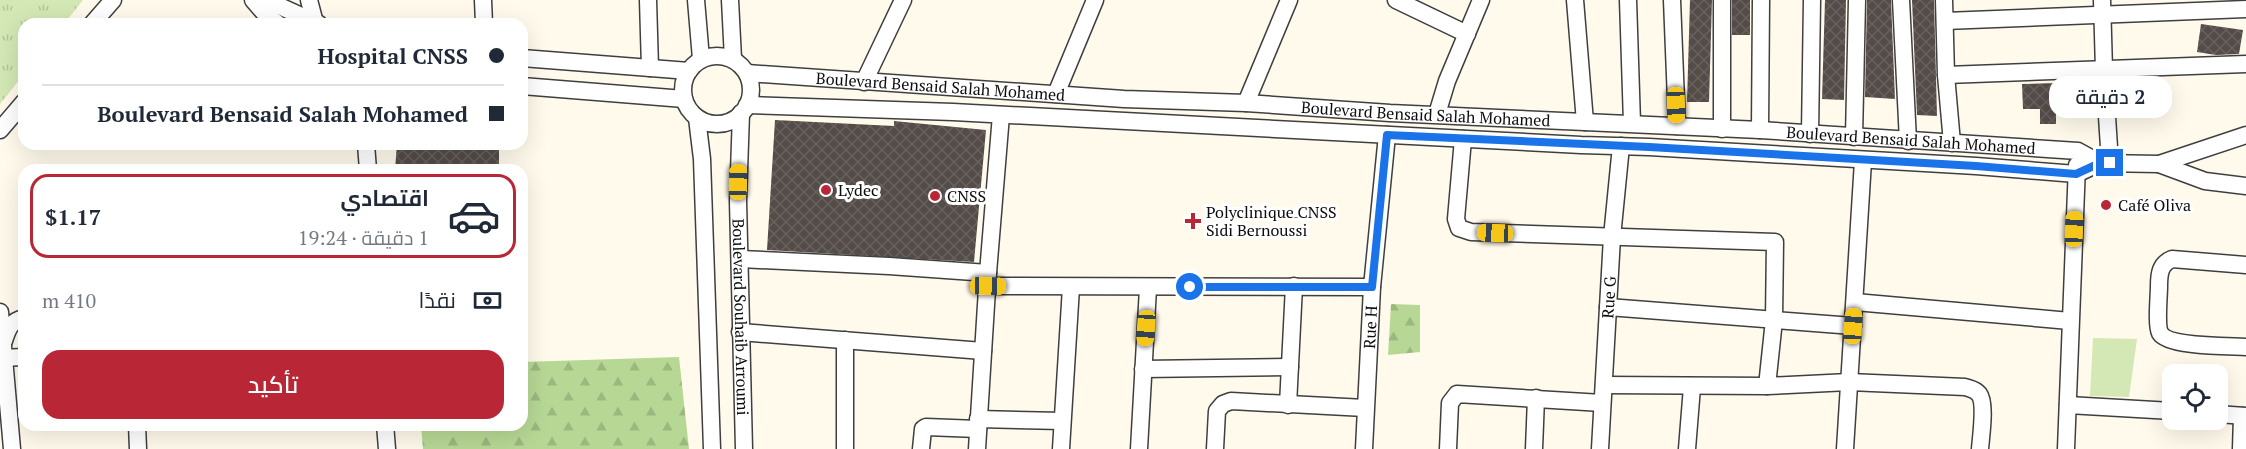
<!DOCTYPE html>
<html lang="ar">
<head>
<meta charset="utf-8">
<style>
	:root { --surface:#fff; --page:#f2f2f3; --text:#1f2937; --muted:#747a83; --line:#e0e1e3; --accent:#b92636 }
	body { margin:0; font-family:"PT Serif",Cairo,serif; background:var(--page); color:var(--text); direction:rtl; height:100vh; display:flex; flex-direction:column; font-size:22px; white-space:nowrap }
	* { box-sizing:border-box; margin:0 }
	p { font-size:20px; color:var(--muted) }
	.icon { flex:none; width:33px; height:33px; fill:none; stroke:currentColor; stroke-width:2; stroke-linecap:round; stroke-linejoin:round }
	.map { position:relative; flex:1; overflow:hidden; direction:ltr }
	.panel { position:absolute; left:18px; top:164px; width:510px; height:267px; display:flex; flex-direction:column; background:var(--surface); border-radius:18px; box-shadow:0 6px 24px #0002; direction:rtl }
	.panel>* { flex:none }
	.guide { position:absolute; left:18px; top:18px; width:510px; height:132px; border-radius:18px; box-shadow:0 6px 24px #0002; direction:rtl; display:grid; align-content:center; height:132px; padding:0 24px; background:var(--surface) }
	.tools { position:absolute; left:2162px; top:364px; display:grid; gap:12px }
	.tools a { display:grid; place-items:center; width:66px; height:66px; border-radius:12px; background:var(--surface); box-shadow:0 6px 24px #0002; font-size:30px }
	.end { position:absolute; width:27px; height:27px; margin:-14px; border:8px solid #1a73e8; background:#fff; box-shadow:0 0 0 3px #fff }
	.from { border-radius:50% }
	.bubble { position:absolute; height:42px; border-radius:18px; background:var(--surface); box-shadow:0 6px 24px #0002; font-size:20px; font-weight:600; line-height:42px; text-align:center; direction:rtl }
	.car { position:absolute; width:18px; height:36px; margin:-18px -9px; border-radius:8px; box-shadow:0 0 4px 2px #0007; background:linear-gradient(#f5c518 24%,#345 0 40%,#f5c518 0 76%,#345 0 86%,#f5c518 0) }
	.guide b { display:flex; align-items:center; gap:21px; height:57px; font-size:22px }
	.guide b+b { border-top:2px solid var(--line) }
	.guide i { width:15px; height:15px; background:var(--text) }
	ul { padding:10px 0 0; list-style:none }
	li { display:flex; align-items:center; gap:18px; height:84px; margin:0 12px 9px; padding:0 12px; border:3px solid transparent; border-radius:18px }
	li div { flex:1 }
	li b { display:block; font-size:22px }
	li em { font-style:normal; font-weight:600 }
	li.current { border-color:var(--accent) }
	li>.icon { width:54px; height:54px; stroke-width:1.5 }
	.pay { display:flex; align-items:center; gap:15px; height:66px; padding:0 24px; font-size:22px }
	.pay p { margin-inline-start:auto }
	.primary-button { display:flex; gap:12px; margin-top:auto; padding:12px 24px }
	.primary-button a { flex:1; height:69px; border-radius:18px; background:var(--accent); color:#fff; font-size:24px; font-weight:600; line-height:69px; text-align:center }
	.map>svg:first-child { display:block }
	.grass { fill:#d3e8b5 }
	.forest { fill:url(#forest-firs) }
	.park { fill:url(#park-tufts) }
	.building { fill:url(#building-cross-hatch) }
	.lines { fill:none; stroke-linecap:round; stroke-linejoin:round }
	.minor-casing { stroke:#3f3f3f; stroke-width:19 }
	.minor { stroke:#fff; stroke-width:16 }
	.route { stroke:#1a73e8; stroke-width:8 }
	.poi-dot { fill:#b92636; stroke:#fff; stroke-width:2 }
	.labels { text-anchor:middle; dominant-baseline:central; stroke-width:6; stroke-linejoin:round; paint-order:stroke }
	.street-label { font-size:16px; fill:#0c0c0c; stroke:#fff }
	.poi-label { font-size:16px; fill:#0c0c0c; stroke:#fff; text-anchor:start }
</style>
</head>
<body>
<div class="map">
<svg width="2246" height="449" viewBox="0 0 2246 449">
	<defs>
		<pattern id="forest-firs" width="22" height="20" patternUnits="userSpaceOnUse" patternTransform="scale(1.5)"><rect width="22" height="20" fill="#b7d895"/><path d="M5 1l3.5 6h-7zM16 11l3.5 6h-7z" fill="#9cb87f"/></pattern>
		<pattern id="park-tufts" width="24" height="20" patternUnits="userSpaceOnUse" patternTransform="scale(1.5)"><rect width="24" height="20" fill="#d3e8b5"/><path d="M3 7l-1-3M5 7V3M7 7l1-3M15 17l-1-3M17 17v-4M19 17l1-3" fill="none" stroke="#b4c69a"/></pattern>
		<pattern id="building-cross-hatch" width="8" height="8" patternUnits="userSpaceOnUse" patternTransform="scale(1.5)"><rect width="8" height="8" fill="#544c48"/><path d="M0 0l8 8M0 8l8-8" fill="none" stroke="#68615e"/></pattern>
	</defs>
	<rect width="100%" height="100%" fill="#fffaeb"/>
	<!-- grass -->
	<path class="grass" d="M2093 338 2137 339 2129 397 2090 396Z"/>
	<!-- forest -->
	<path class="forest" d="M1391 304 1420 305V352L1388 355Z
		M679 357 689 449H423L421 425 522 424V362Z"/>
	<!-- park -->
	<path class="park" d="M0 0H83L64 24H24V74L0 104Z"/>
	<!-- building -->
	<path class="building" d="M1690 0H1712L1709 102H1687Z
		M1732 0H1750V35H1732Z
		M1825 0H1846L1844 100 1822 99Z
		M1867 0H1891L1895 99 1865 97Z
		M1912 0H1934L1937 116 1917 115Z
		M2201 24 2243 30 2239 54 2216 55 2197 52Z
		M2056 83V124H2040V109H2023L2022 84Z
		M775 120 894 126V121L986 130 974 262 767 250Z
		M397 144H499V170H395Z"/>
	<g class="lines">
		<defs>
			<g id="minor">
				<path d="M253 0 266 15 278 24"/>
				<path d="M266 0 319 24"/>
				<path d="M309 0 315 23"/>
				<path d="M483 0 484 24"/>
				<path d="M648 0 650 68"/>
				<path d="M696 0 701 59"/>
				<path d="M730 0 733 59"/>
				<path d="M1396 0 1467 34"/>
				<path d="M1575 0 1585 122"/>
				<path d="M1628 0 1632 123"/>
				<path d="M1672 0 1677 126"/>
				<path d="M1901 0 1908 141"/>
				<path d="M1944 0 1946 75 1952 143"/>
				<path d="M2102 0 2104 70 2110 163"/>
				<path d="M1945 21 2246 9"/>
				<path d="M92 24 113 0"/>
				<circle cx="717" cy="90" r="34"/>
				<path d="M522 58 689 71"/>
				<path id="s1" d="M747 73 1124 99 1246 103 1390 113 1760 130 2078 151 2100 163"/>
				<path d="M1946 75 2246 64"/>
				<path d="M864 82 903 0"/>
				<path d="M522 86 684 99"/>
				<path d="M1056 94 1095 0"/>
				<path d="M1246 103 1289 0"/>
				<path d="M747 105 953 112 1581 145 1649 147 1976 166 2076 174 2100 163 2159 164 2246 135"/>
				<path id="s2" d="M741 113 738 201 744 449"/>
				<path d="M1437 114 1447 81 1481 0"/>
				<path d="M697 118 702 159 712 449"/>
				<path d="M1722 129V0"/>
				<path d="M0 130 24 102"/>
				<path d="M1760 130 1761 0"/>
				<path d="M1810 134 1812 0"/>
				<path d="M1854 137 1857 0"/>
				<path d="M1463 139 1456 219 1459 228 1471 232 1775 242 1774 320 1767 386"/>
				<path d="M366 144 368 170"/>
				<path d="M2159 164 2205 181 2246 186"/>
				<path d="M740 259 889 266 988 273"/>
				<path d="M2246 265 2172 259C2160 264 2159 274 2159 286 2159 296 2156 325 2160 333 2168 347 2230 346 2246 347"/>
				<path d="M988 286 1372 287"/>
				<path d="M1855 302 2070 321"/>
				<path d="M1608 307 1853 326"/>
				<path d="M0 312 12 449"/>
				<path d="M740 332 983 351"/>
				<path d="M845 340V449"/>
				<path d="M4 341C8 328 11 321 24 318"/>
				<path d="M0 358 24 357"/>
				<path d="M1143 369 1290 367"/>
				<path d="M1604 385 1767 386 1849 382 1965 387C1971 389 1975 389 1979 394 1986 403 1981 436 1980 449"/>
				<path d="M1288 405 1294 286"/>
				<path d="M2068 405 2172 411"/>
				<path d="M2217 414 2246 416"/>
				<path d="M978 419 1062 421"/>
				<path d="M137 424 138 449"/>
				<path d="M385 424 387 449"/>
				<path d="M921 449 923 429 926 427 978 429"/>
				<path d="M977 449 988 273 1001 115"/>
				<path d="M1061 449 1071 287"/>
				<path d="M1139 449 1148 288"/>
				<path d="M1215 449 1217 411 1223 404 1231 401 1365 408"/>
				<path id="s3" d="M1364 449 1372 287 1387 135"/>
				<path d="M1448 449 1450 403 1457 394 1602 403"/>
				<path d="M1534 449 1536 398"/>
				<path id="s4" d="M1600 449 1612 237 1621 146"/>
				<path d="M1687 449 1692 387"/>
				<path d="M1845 449 1863 161"/>
				<path d="M2066 449 2077 165"/>
				<path d="M2241 449 2242 416"/>
			</g>
		</defs>
		<!-- minor casing -->
		<use href="#minor" class="minor-casing"/>
		<!-- minor -->
		<use href="#minor" class="minor"/>
	</g>
	<g class="lines">
		<!-- route -->
		<path class="route" d="M1190 287H1372L1387 135 1649 147 1976 166 2076 174 2100 163H2110"/>
	</g>
	<!-- markers -->
	<g class="poi-dot">
		<circle cx="826" cy="190" r="6"/>
		<circle cx="935" cy="196" r="6"/>
		<circle cx="2106" cy="205" r="6"/>
		<path d="M1190 212h6v6h6v6h-6v6h-6v-6h-6v-6h6z"/>
	</g>
	<g class="labels">
		<!-- street labels -->
		<g class="street-label">
			<text stroke="none"><textPath href="#s1" startOffset="194">Boulevard Bensaid Salah Mohamed</textPath></text>
			<text stroke="none"><textPath href="#s1" startOffset="680">Boulevard Bensaid Salah Mohamed</textPath></text>
			<text stroke="none"><textPath href="#s1" startOffset="1166">Boulevard Bensaid Salah Mohamed</textPath></text>
			<text stroke="none"><textPath href="#s4" startOffset="152">Rue G</textPath></text>
			<text stroke="none"><textPath href="#s2" startOffset="204">Boulevard Souhaib Arroumi</textPath></text>
			<text stroke="none"><textPath href="#s3" startOffset="122">Rue H</textPath></text>
		</g>
		<!-- poi labels -->
		<g class="poi-label">
			<text x="838" y="190">Lydec</text>
			<text x="947" y="196">CNSS</text>
			<text x="2118" y="205">Café Oliva</text>
			<text x="1206" y="212">Polyclinique ِCNSS<tspan x="1206" dy="18">Sidi Bernoussi</tspan></text>
		</g>
	</g>
</svg>
<div class="tools">
<a><svg class="icon" aria-label="locate" viewBox="0 0 24 24"><circle cx="12" cy="12" r="6"/><path d="M12 2v4M12 18v4M2 12h4M18 12h4"/></svg></a>
</div>
<i class="end from" style="left:1190px;top:287px"></i>
<i class="end" style="left:2110px;top:163px"></i>
<div class="bubble" style="left:2049px;top:76px;width:123px">2 دقيقة</div>
<i class="car" style="left:1676px;top:105px;rotate:178deg"></i>
<i class="car" style="left:738px;top:182px;rotate:1deg"></i>
<i class="car" style="left:2074px;top:229px;rotate:2deg"></i>
<i class="car" style="left:1495px;top:233px;rotate:272deg"></i>
<i class="car" style="left:988px;top:286px;rotate:91deg"></i>
<i class="car" style="left:1853px;top:326px;rotate:3deg"></i>
<i class="car" style="left:1146px;top:328px;rotate:184deg"></i>
<div class="guide">
<b><i class="from"></i>Hospital CNSS</b>
<b><i></i>Boulevard Bensaid Salah Mohamed</b>
</div>
<section class="panel">
<ul>
<li class="current"><svg class="icon" aria-label="car" viewBox="0 0 24 24"><path d="M5 17H2v-5l4-1 3-4h7l3 4 3 1v5h-3M9 17h6M6 11h13"/><circle cx="7" cy="17" r="2"/><circle cx="17" cy="17" r="2"/></svg><div><b>اقتصادي</b><p>1 دقيقة · 19:24</p></div><em>$1.17</em></li>
</ul>
<div class="pay"><svg class="icon" aria-label="cash" viewBox="0 0 24 24"><path d="M3 7h18v10H3z"/><circle cx="12" cy="12" r="2"/></svg>نقدًا<p>410 m</p></div>
<div class="primary-button"><a>تأكيد</a></div>
</section>
</div>
</body>
</html>
